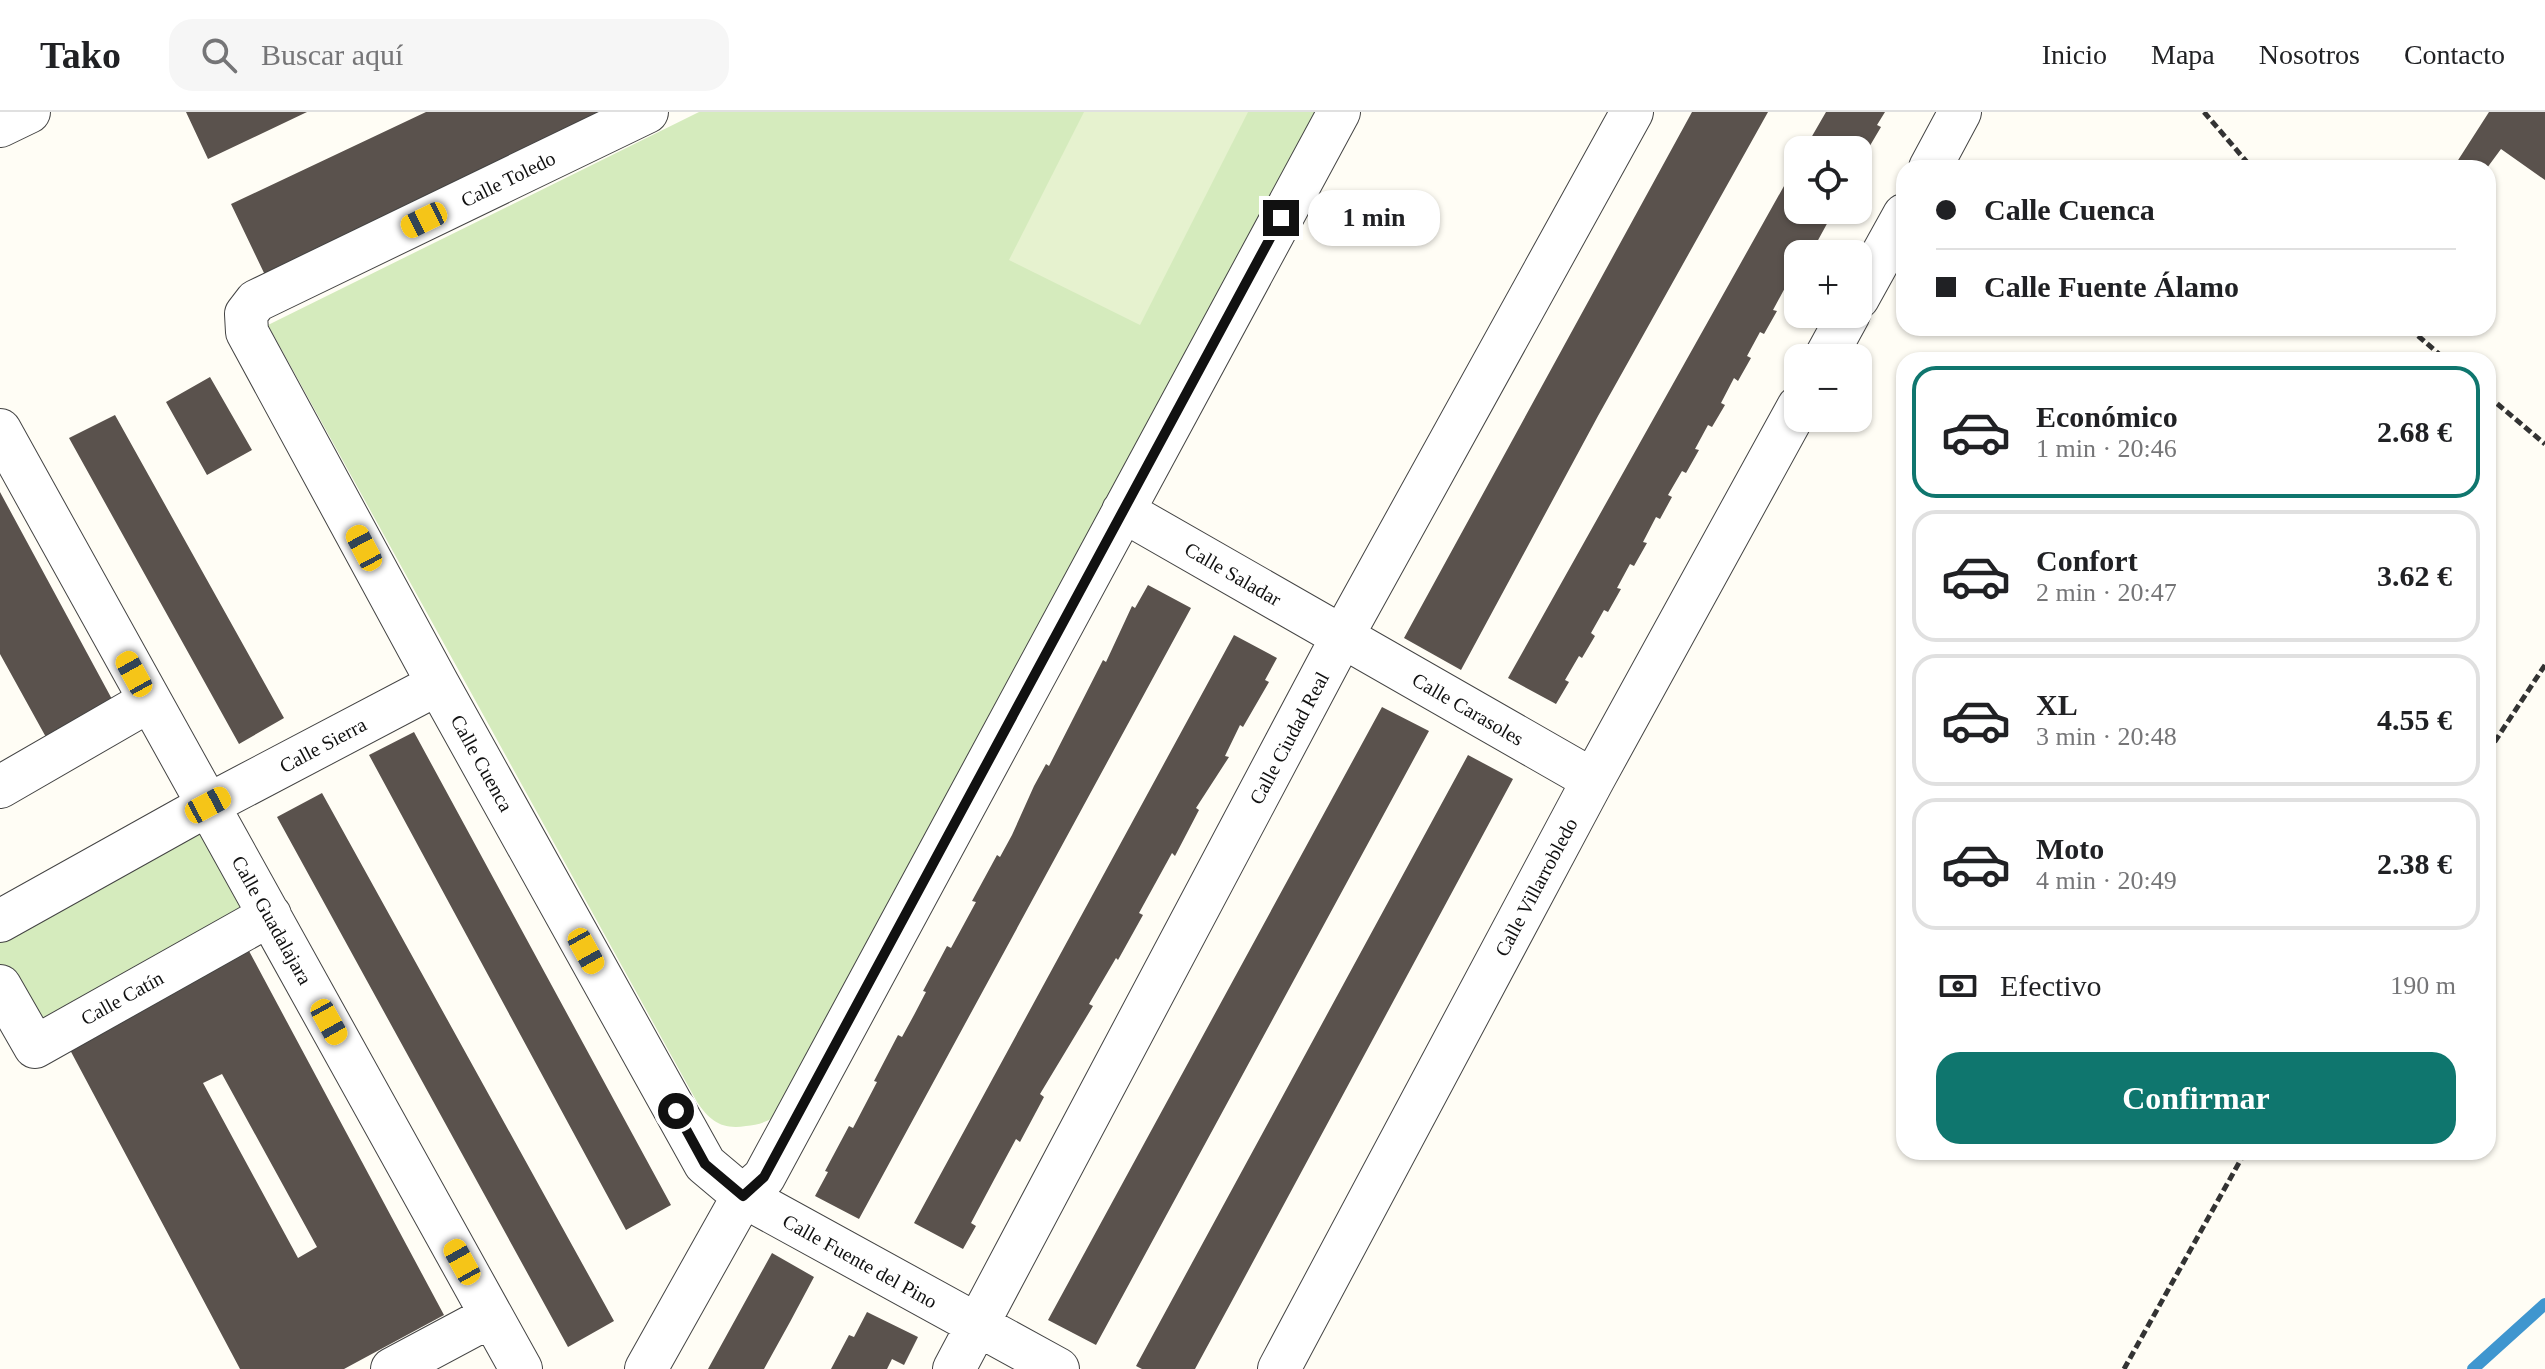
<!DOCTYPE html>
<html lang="es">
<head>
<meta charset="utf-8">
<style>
	:root { --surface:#fff; --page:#f6f6f6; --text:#202124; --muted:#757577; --line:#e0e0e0; --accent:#0f766e }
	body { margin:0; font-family:"Times New Roman",serif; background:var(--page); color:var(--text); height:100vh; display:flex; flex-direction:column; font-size:30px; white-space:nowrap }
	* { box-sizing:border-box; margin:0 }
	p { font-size:26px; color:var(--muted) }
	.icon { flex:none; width:44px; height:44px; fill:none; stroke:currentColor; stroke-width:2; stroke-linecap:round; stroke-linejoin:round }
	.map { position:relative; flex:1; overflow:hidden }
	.sheet { position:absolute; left:1896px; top:240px; width:600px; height:808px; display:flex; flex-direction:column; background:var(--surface); border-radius:24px; box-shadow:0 2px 6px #0004 }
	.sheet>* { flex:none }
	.guide { position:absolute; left:1896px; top:48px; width:600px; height:176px; border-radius:24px; box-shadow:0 2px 6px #0004; display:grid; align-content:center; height:176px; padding:0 40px; background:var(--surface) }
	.fabs { position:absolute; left:1784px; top:24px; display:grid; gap:16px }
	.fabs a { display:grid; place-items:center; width:88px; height:88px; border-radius:16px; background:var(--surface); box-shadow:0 2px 6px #0004; font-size:40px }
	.end { position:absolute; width:36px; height:36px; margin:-18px; border:10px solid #111; background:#fff; box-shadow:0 0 0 4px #fff }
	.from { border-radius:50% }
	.bubble { position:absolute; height:56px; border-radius:24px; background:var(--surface); box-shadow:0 2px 6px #0004; font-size:26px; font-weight:800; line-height:56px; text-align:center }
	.car { position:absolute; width:24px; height:48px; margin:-24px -12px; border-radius:10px; box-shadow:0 0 6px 2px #0007; background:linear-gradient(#f5c518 24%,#345 0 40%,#f5c518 0 76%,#345 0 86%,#f5c518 0) }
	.guide b { display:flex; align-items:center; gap:28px; height:76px; font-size:30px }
	.guide b+b { border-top:2px solid var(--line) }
	.guide i { width:20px; height:20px; background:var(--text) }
	ul { padding:14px 0 0; list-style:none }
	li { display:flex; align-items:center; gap:24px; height:132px; margin:0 16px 12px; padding:0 24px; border:4px solid var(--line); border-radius:24px }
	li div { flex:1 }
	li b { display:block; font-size:30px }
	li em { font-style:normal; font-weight:800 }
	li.on { border-color:var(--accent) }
	li>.icon { width:72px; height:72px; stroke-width:1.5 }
	.pay { display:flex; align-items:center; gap:20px; height:88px; padding:0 40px; font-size:30px }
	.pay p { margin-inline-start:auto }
	.button { display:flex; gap:16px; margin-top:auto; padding:16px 40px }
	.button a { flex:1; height:92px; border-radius:24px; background:var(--accent); color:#fff; font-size:32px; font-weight:800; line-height:92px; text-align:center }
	header { display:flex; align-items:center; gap:48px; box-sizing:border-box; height:112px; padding:0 40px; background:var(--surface); border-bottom:2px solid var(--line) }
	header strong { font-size:38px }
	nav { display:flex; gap:44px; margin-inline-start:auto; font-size:28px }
	.search { width:560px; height:72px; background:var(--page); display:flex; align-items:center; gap:20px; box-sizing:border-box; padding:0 28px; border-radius:24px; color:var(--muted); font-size:30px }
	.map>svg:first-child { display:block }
	.green { fill:#d5ebbd }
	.pitch { fill:#e6f2cf }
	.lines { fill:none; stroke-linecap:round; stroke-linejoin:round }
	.stream { stroke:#3f96cf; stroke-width:12 }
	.building { fill:#5a524d; fill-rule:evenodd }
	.minor-casing { stroke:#444; stroke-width:44 }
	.path { stroke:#333; stroke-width:5; stroke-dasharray:8 4; stroke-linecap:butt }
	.minor { stroke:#fff; stroke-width:42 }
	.route { stroke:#111; stroke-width:10 }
	.labels { text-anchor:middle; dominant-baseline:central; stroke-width:8; stroke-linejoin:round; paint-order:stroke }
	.street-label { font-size:20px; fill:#111; stroke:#fff }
</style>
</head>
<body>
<header>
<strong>Tako</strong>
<div class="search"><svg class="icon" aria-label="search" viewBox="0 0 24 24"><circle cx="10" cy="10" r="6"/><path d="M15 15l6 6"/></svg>Buscar aquí</div>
<nav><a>Inicio</a><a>Mapa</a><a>Nosotros</a><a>Contacto</a></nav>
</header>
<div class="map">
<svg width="2545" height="1257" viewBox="0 0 2545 1257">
	<rect width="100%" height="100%" fill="#fffdf5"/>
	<!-- green -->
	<path class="green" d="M699 0H1316L784 990C780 995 776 1002 772 1006 765 1011 755 1013 746 1014 722 1018 710 1009 697 990L268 213Z
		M208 693 270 803 35 935 0 874V809Z"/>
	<!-- pitch -->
	<path class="pitch" d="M1084 0H1248L1140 213 1009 148Z"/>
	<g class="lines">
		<!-- stream -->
		<path class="stream" d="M2473 1257 2545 1192"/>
	</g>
	<!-- building -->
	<path class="building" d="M186 0H307L208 47Z
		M426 0H607L265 163 231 92Z
		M1692 0H1768L1598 304 1461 558 1404 526Z
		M1826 0H1885L1877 13 1881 15 1868 37 1864 35 1858 46V38H1804Z
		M2489 0H2545V68L2501 37 2487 56H2453Z
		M1798 49V98H1830L1825 106 1829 108 1817 130 1812 128 1804 142H1798V162L1790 176 1786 174 1773 198 1777 199 1764 222 1760 220 1747 244 1751 246 1738 269 1734 266 1721 291 1725 293 1712 315 1708 313 1695 337 1699 338 1686 361 1682 359 1668 383 1672 385 1660 407 1656 405 1643 430 1647 431 1634 454 1630 452 1617 476 1621 477 1608 500 1604 498 1591 521 1595 524 1582 546 1579 544 1565 568 1569 570 1556 592 1508 566Z
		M210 265 252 338 207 363 166 290Z
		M115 303 284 606 239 632 69 326Z
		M0 380 113 589 47 627 0 542Z
		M1148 473 1191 496 859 1107 815 1084 828 1060 825 1059 849 1014 853 1016 877 970 874 969 898 923 902 925 914 903 926 880 923 879 947 834 951 836 976 790 972 789 997 743 1000 745 1012 723 1034 674 1046 652 1049 654 1103 548 1106 550 1132 494 1135 496Z
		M1234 523 1277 546 1265 568 1269 570 1243 615 1240 613 1225 644 1229 645 1196 696 1199 698 1175 744 1172 741 1139 801 1143 803 1118 848 1116 846 1089 892 1093 894 1040 982 1044 985 1020 1030 1016 1027 995 1066 971 1111 976 1114 963 1137 914 1111Z
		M1382 595 1429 619 1096 1233 1048 1208Z
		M414 620 671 1093 626 1118 369 643Z
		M1468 643 1513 667 1233 1187 1195 1257H1142L1136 1254Z
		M322 681 614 1209 568 1235 277 705Z
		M249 839 444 1203 344 1257H240L69 936ZM222 962 317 1135 298 1146 203 971Z
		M772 1141 814 1165 790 1210 764 1257H708Z
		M867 1200 918 1225 904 1253 892 1247 887 1257H831L849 1223 854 1225Z"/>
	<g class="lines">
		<defs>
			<path id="minor" d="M647 0 256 189 246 202 247 220 438 572 705 1052 743 1084 1058 1257
				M0 14 29 0
				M1930 56 1960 0
				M1858 186 1904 103
				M1825 246 1849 202
				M0 318 521 1257
				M1123 399 1593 668
				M0 675 149 589
				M0 809 208 693 438 572
				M0 874 35 935 270 803
				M392 1257 491 1204
				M646 1257 743 1084 764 1065 1339 0
				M954 1257 1342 525 1632 0
				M1279 1257 1593 668 1798 295"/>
		</defs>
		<!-- minor casing -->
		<use href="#minor" class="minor-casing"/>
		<!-- path -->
		<path class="path" d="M2204 0 2252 56
			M2409 216 2446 248
			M2488 284 2545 332
			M2488 640 2545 553
			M2124 1257 2245 1040"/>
		<!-- minor -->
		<use href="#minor" class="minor"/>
	</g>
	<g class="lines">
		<!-- route -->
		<path class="route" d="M676 999 705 1052 743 1084 764 1065 1281 106"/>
	</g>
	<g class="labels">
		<!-- street labels -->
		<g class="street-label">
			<text transform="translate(508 67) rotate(-26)">Calle Toledo</text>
			<text transform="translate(1233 462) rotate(30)">Calle Saladar</text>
			<text transform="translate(1468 597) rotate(30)">Calle Carasoles</text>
			<text transform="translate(1289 626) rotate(-62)">Calle Ciudad Real</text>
			<text transform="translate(323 633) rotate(-28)">Calle Sierra</text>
			<text transform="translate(482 651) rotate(61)">Calle Cuenca</text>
			<text transform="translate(1536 775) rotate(-62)">Calle Villarrobledo</text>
			<text transform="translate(272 808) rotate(61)">Calle Guadalajara</text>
			<text transform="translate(122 886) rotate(-29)">Calle Catín</text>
			<text transform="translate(860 1149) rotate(29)">Calle Fuente del Pino</text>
		</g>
	</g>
</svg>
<div class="fabs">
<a><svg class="icon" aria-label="locate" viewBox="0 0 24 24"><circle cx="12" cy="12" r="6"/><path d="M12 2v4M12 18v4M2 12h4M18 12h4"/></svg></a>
<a>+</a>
<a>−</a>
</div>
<i class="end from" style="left:676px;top:999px"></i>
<i class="end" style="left:1281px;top:106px"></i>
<div class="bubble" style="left:1308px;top:78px;width:132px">1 min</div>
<i class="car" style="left:424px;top:108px;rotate:244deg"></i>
<i class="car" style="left:364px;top:436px;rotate:332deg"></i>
<i class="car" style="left:134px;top:562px;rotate:331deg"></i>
<i class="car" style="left:208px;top:693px;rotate:62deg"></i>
<i class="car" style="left:586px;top:839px;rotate:151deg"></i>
<i class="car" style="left:329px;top:910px;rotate:151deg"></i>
<i class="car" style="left:462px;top:1150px;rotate:331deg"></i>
<div class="guide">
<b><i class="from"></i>Calle Cuenca</b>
<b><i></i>Calle Fuente Álamo</b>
</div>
<section class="sheet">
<ul>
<li class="on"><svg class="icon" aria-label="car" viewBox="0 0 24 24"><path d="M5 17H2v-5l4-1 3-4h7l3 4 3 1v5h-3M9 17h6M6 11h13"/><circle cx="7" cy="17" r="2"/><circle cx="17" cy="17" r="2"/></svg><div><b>Económico</b><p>1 min · 20:46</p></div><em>2.68 €</em></li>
<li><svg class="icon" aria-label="car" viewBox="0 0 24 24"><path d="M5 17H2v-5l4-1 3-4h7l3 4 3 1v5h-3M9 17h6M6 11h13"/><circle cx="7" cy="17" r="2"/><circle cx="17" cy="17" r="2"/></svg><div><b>Confort</b><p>2 min · 20:47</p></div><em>3.62 €</em></li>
<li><svg class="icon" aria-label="car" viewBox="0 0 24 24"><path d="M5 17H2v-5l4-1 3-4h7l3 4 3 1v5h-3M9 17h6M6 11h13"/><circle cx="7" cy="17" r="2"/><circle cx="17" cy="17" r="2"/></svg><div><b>XL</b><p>3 min · 20:48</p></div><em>4.55 €</em></li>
<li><svg class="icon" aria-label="car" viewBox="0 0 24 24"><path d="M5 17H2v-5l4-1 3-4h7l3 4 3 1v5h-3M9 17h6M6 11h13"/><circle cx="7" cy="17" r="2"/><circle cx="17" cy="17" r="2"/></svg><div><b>Moto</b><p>4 min · 20:49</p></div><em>2.38 €</em></li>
</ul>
<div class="pay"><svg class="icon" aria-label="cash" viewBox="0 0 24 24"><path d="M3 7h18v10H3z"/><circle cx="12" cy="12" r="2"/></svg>Efectivo<p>190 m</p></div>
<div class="button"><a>Confirmar</a></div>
</section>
</div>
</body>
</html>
